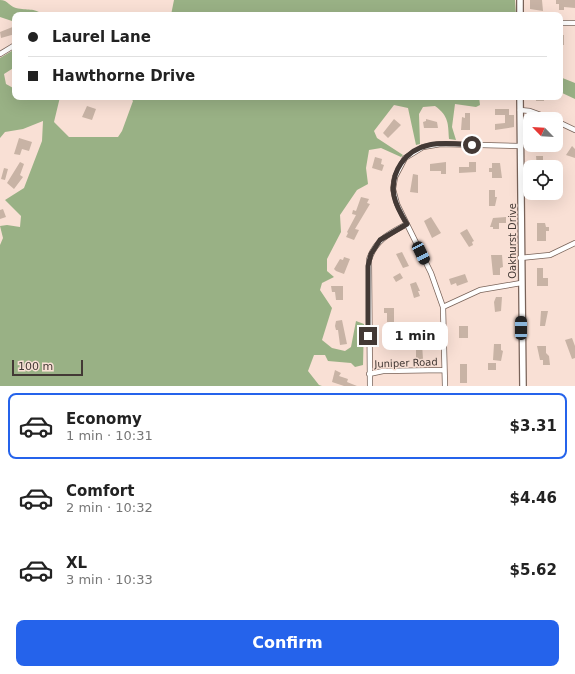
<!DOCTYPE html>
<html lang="en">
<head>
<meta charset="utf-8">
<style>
	:root { --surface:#fff; --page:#f6f6f6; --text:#222; --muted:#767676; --line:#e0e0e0; --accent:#2563eb }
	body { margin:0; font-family:"DejaVu Sans",sans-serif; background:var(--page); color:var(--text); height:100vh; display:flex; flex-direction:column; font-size:15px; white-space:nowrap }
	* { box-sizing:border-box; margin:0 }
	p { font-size:13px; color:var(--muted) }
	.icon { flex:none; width:22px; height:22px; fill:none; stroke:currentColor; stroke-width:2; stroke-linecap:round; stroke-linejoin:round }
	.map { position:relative; height:386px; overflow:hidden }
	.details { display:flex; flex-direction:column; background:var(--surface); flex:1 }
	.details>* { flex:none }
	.top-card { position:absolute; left:12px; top:12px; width:551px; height:88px; border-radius:8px; box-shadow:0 4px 16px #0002; display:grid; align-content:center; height:88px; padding:0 16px; background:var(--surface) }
	.needle { width:26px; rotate:295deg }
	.fabs { position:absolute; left:523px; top:112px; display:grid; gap:8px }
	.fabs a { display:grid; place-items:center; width:40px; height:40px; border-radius:8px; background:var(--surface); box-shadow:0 4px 16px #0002; font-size:20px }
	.scale { position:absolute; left:12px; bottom:10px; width:71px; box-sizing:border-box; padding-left:4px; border:2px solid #433935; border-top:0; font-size:11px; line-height:14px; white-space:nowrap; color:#433935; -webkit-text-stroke:3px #f9e0d5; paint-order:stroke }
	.end { position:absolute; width:18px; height:18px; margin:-9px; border:5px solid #433935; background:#fff; box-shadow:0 0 0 2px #fff }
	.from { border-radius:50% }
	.bubble { position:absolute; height:28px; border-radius:8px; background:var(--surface); box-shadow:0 4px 16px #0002; font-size:13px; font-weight:700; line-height:28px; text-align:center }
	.car { position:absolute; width:12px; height:24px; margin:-12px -6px; border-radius:5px; box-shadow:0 0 3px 1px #0007; background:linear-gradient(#222 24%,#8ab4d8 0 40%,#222 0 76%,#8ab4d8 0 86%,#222 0) }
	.top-card b { display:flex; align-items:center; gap:14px; height:38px; font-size:15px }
	.top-card b+b { border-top:1px solid var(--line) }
	.top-card i { width:10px; height:10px; background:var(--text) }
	ul { padding:7px 0 0; list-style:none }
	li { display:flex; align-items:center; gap:12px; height:66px; margin:0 8px 6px; padding:0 8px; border:2px solid transparent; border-radius:8px }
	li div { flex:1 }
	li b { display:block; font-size:15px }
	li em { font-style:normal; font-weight:700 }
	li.selected { border-color:var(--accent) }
	li>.icon { width:36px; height:36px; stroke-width:1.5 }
	.cta { display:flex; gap:8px; margin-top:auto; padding:8px 16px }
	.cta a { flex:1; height:46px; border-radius:8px; background:var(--accent); color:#fff; font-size:16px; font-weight:700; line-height:46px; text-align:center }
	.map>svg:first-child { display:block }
	.forest { fill:#99b185 }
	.building { fill:#c8b3a5 }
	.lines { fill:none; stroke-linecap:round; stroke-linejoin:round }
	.minor-casing { stroke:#796359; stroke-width:6 }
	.tertiary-casing { stroke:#796359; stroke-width:8 }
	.minor { stroke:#fff; stroke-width:4.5 }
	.tertiary { stroke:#fff; stroke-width:5.5 }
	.route { stroke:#433935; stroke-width:5 }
	.labels { text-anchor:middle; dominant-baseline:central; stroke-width:3; stroke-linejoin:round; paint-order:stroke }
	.street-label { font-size:10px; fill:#433935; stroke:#f9e0d5 }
</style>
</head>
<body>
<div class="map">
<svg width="575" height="386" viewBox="0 0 575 386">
	<rect width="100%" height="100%" fill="#f9e0d5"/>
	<!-- forest -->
	<path class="forest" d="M0 0C8 0 10 7 16 8 28 11 33 7 44 15H15V22L0 17Z
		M174 0H515L516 15H171Z
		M15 49V67L4 74 6 84 15 89V97H60L54 122 69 137H118L122 131 133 101 130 97H479L480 105 476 107 455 104 452 127 456 140 449 139C448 124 449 116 435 106L423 107 419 114 420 144 416 145 408 108 394 105 374 131 377 138 403 155 401 157 381 148 369 150 366 168 368 184 357 190 340 215 341 232 327 259V271L334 277 322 283 320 290 332 308 322 340 332 348 345 351 351 347 356 321 364 324 363 365 355 367 351 363 328 361 325 355H314L308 371 319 385 322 386H0V245L3 238 0 226 7 225 20 227 21 216 5 200 24 188 42 141 43 121 23 129 5 132 0 138V58Z
		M560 77 575 83V99L560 92Z"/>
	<!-- building -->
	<path class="building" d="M530 0H542L543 11 530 9Z
		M556 0H575V8L564 7V10H559V4H556Z
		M15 26V34L1 38 0 32Z
		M560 35H564V45H560Z
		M536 97H544V101H536Z
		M87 106 96 109 92 120 82 117Z
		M495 109H509V115H514V127L495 130V124L505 123V115H495Z
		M465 113H470V130H461L462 117 465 118Z
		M394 119 401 125 388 138 383 133Z
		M426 119 437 122 438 128H424L423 122 426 121Z
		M19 138 32 142 29 151 22 149 20 155 14 154Z
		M572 146 575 149V158L566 155Z
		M536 156H543V167H537Z
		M375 157 382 159 381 164 384 165 382 171 372 168Z
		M20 162 24 164 20 175 23 177 14 189 7 183Z
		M446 162V174H441V171H430V164Z
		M469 162H476V172L459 173V167H469Z
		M492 163H500L502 178H492V172H489V168H492Z
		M4 168 8 169 5 180 1 179Z
		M413 174 418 175V193L410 192Z
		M489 190H495V197H497L495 206H489Z
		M538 193H545V199H538Z
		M361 197 369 199 367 203 370 204 355 229 359 230 354 240 346 237 348 233 347 232 356 215 352 214 353 210 356 211Z
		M3 209 6 217 0 219V210Z
		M431 217 441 233 432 238 424 221Z
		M506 217V223H499V229H493V227H490L493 218Z
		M537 223H545L546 227H549V231H546V241H537Z
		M467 229 474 241 472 242 473 245 469 247 460 233Z
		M402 252 409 266 403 268 396 254Z
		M491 255H502L503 267 500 268V275H493Z
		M344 257 350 259 344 274 336 271 334 269 340 259 343 260Z
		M537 268H543V278H548V286H537Z
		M400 273 403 278 396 282 393 277Z
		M465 274 468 282 457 286 456 283 451 285 449 279Z
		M416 282 420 291H418L420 296 414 298 410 284Z
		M331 286H343V300H336L335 292H332Z
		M496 297H502L501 311 495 312 494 302Z
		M384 308H394V322H387V313H384Z
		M541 311H548L545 326H540Z
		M342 320 347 344 340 345 338 330H336L335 326 336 321Z
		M459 326H468V338H459Z
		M572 338 575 346V358L572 359 565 340Z
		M416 341H421L422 344 423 359 416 360V350L411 349 410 344H414Z
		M494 344H501V350L503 351 501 361 493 360Z
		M537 346H546V353L549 356 550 365H543V360H540Z
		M488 363H496V370H488Z
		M460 364H467V383H460Z
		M335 370 341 373 339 376 348 379 347 382 357 386H344L332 382Z"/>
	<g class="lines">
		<defs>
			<path id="minor" d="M560 23H575
				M0 54 15 45
				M520 110 530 111 552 119
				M556 121 575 130
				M520 258 550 255 575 243
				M443 307 480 290 521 283
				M369 374 383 371 444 370
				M370 386 369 260C375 240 390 233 407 224
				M445 386 443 307 431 273 397 204 393 189 395 177 405 158 423 147 441 144 520 146"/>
			<path id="tertiary" d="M520 0V15
				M520 97 523 386"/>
		</defs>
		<!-- minor casing -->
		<use href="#minor" class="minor-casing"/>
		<!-- tertiary casing -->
		<use href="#tertiary" class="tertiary-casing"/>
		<!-- minor -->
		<use href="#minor" class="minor"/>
		<!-- tertiary -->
		<use href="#tertiary" class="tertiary"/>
	</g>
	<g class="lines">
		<!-- route -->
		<path class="route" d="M368 336V266L371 254 380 240 407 224C402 216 396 206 394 196 390 172 405 150 429 145 443 142 458 144 472 145"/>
	</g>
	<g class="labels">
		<!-- street labels -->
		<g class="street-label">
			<text transform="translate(512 241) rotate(-90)">Oakhurst Drive</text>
			<text transform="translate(406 363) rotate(-2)">Juniper Road</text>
		</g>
	</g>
</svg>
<div class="fabs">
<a><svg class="needle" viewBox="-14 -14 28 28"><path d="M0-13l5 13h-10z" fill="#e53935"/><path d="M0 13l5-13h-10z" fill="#767676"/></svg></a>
<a><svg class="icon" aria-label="locate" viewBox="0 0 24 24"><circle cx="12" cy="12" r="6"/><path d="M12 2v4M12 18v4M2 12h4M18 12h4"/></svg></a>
</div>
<div class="scale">100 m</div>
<i class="end from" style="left:472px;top:145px"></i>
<i class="end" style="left:368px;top:336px"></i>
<div class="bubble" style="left:382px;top:322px;width:66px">1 min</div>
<i class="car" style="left:421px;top:253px;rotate:154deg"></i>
<i class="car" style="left:521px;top:328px;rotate:0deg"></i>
<div class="top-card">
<b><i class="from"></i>Laurel Lane</b>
<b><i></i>Hawthorne Drive</b>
</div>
</div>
<section class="details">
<ul>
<li class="selected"><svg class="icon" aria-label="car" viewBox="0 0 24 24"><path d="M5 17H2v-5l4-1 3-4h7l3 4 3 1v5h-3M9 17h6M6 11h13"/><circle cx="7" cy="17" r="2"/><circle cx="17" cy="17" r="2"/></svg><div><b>Economy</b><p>1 min · 10:31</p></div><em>$3.31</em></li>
<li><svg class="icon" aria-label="car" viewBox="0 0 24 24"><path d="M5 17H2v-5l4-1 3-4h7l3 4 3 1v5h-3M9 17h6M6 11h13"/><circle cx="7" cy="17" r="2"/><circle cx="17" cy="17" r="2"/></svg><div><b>Comfort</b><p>2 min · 10:32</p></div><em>$4.46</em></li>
<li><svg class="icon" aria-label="car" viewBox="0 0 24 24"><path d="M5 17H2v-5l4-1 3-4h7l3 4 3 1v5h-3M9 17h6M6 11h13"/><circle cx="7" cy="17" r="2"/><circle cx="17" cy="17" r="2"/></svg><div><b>XL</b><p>3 min · 10:33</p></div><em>$5.62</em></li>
</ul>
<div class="cta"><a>Confirm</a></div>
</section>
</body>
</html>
